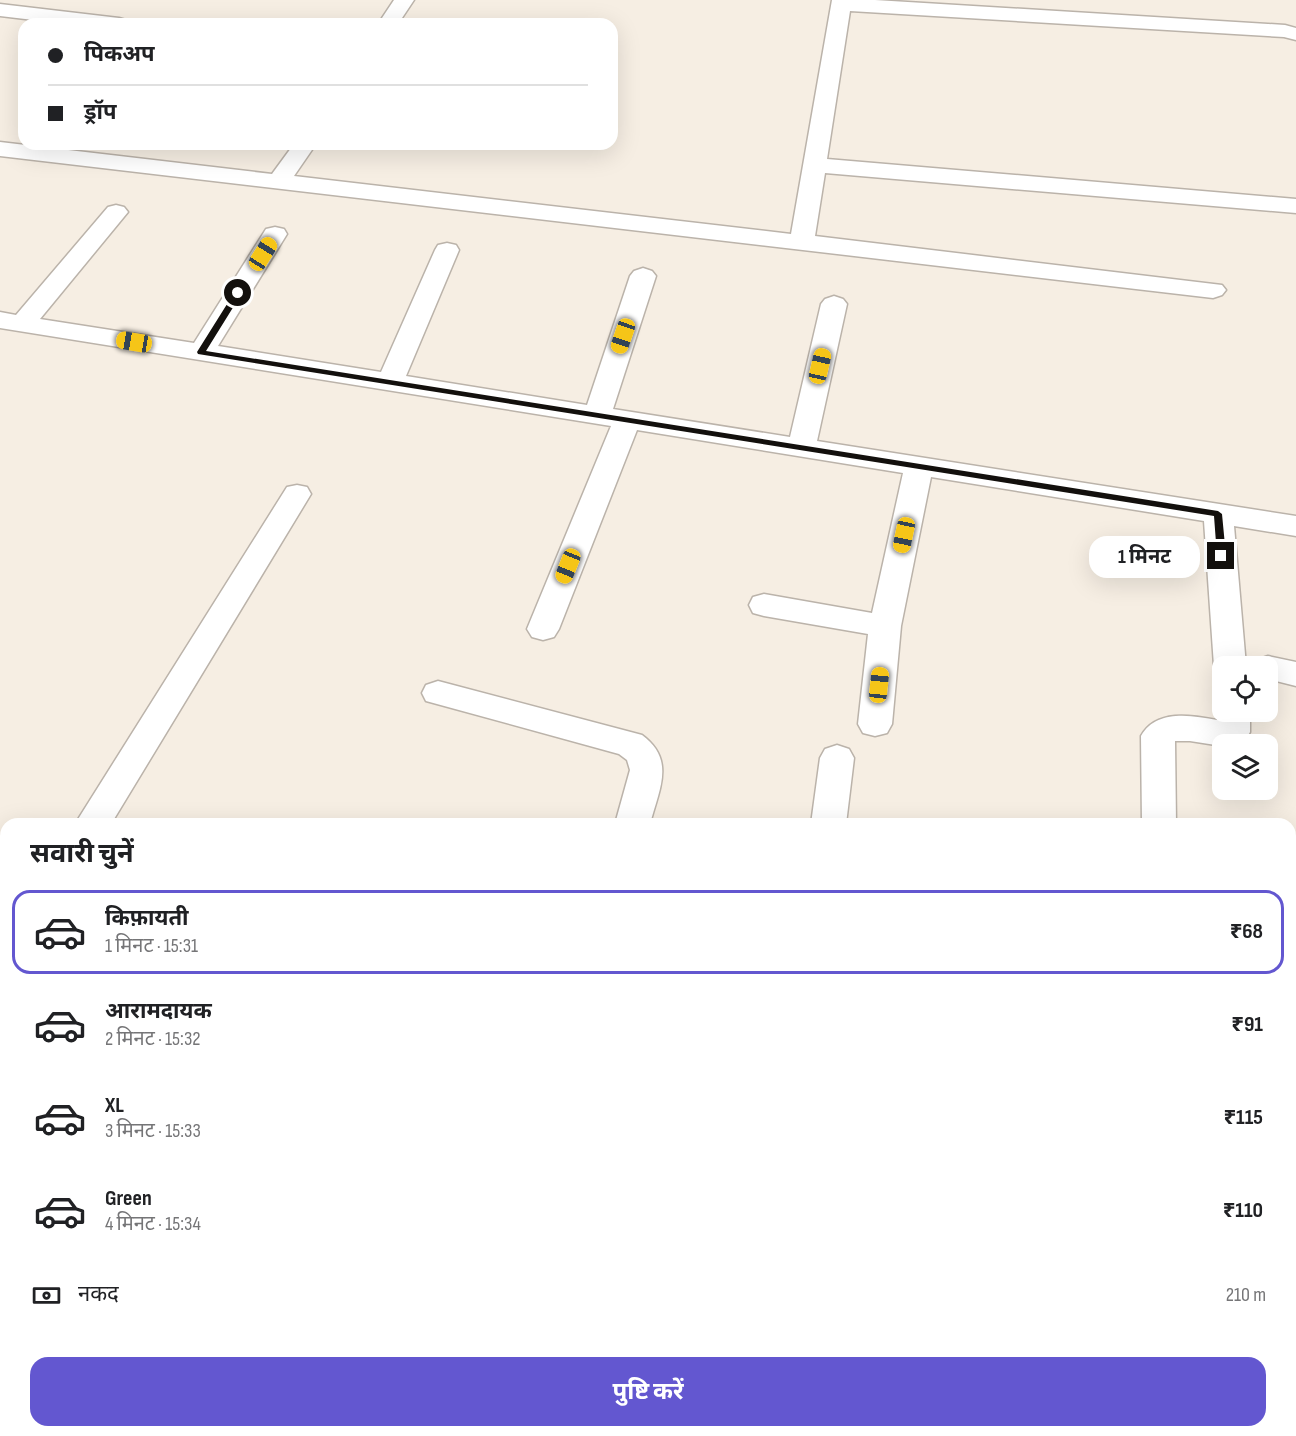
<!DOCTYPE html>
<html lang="hi">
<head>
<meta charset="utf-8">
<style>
	:root { --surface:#fff; --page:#f2f2f2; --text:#202124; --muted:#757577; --line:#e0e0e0; --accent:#6357d0 }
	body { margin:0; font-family:"Sofia Sans Condensed","Noto Sans Devanagari",sans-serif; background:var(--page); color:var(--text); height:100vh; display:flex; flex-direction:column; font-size:22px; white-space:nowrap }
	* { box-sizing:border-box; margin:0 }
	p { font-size:20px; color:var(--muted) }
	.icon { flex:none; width:33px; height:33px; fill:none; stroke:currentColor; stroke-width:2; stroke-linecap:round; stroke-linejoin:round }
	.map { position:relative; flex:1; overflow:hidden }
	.panel { position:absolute; left:0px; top:818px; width:1296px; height:620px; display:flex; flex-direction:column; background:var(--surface); border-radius:18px 18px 0 0; box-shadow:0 6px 24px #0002 }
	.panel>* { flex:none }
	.banner { position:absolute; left:18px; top:18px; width:600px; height:132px; border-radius:18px; box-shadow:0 6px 24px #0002; display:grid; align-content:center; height:132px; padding:0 30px; background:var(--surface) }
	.controls { position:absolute; left:1212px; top:656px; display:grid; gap:12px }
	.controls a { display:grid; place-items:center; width:66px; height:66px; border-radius:12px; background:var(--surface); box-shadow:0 6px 24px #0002; font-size:30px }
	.end { position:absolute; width:27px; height:27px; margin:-14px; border:8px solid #13100d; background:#fff; box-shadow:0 0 0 3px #fff }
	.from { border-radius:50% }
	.bubble { position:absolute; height:42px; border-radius:18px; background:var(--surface); box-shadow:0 6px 24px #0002; font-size:20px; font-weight:700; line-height:42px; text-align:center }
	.car { position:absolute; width:18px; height:36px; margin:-18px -9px; border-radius:8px; box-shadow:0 0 4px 2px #0007; background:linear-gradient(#f5c518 24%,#345 0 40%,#f5c518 0 76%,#345 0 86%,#f5c518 0) }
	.banner b { display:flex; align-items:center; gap:21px; height:57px; font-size:22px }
	.banner b+b { border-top:2px solid var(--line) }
	.banner i { width:15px; height:15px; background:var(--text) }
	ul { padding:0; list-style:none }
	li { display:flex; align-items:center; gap:18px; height:84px; margin:0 12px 9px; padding:0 18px; border:3px solid transparent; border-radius:18px }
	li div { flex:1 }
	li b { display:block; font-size:22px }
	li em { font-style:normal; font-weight:700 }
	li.selected { border-color:var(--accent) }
	li>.icon { width:54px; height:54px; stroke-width:1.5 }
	h2 { padding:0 30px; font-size:27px; line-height:72px }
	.pay { display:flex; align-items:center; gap:15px; height:66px; padding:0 30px; font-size:22px }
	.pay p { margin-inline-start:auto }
	.button { display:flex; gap:12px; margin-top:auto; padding:12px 30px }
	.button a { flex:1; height:69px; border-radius:18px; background:var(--accent); color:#fff; font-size:24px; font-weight:700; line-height:69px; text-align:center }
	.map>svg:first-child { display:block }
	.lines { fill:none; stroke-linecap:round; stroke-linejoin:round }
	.minor-casing { stroke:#bbb3aa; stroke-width:3 }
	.minor { fill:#fff; fill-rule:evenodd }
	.route { fill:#13100d }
</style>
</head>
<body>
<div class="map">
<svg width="1296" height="1436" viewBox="0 0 1296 1436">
	<rect width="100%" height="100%" fill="#f6eee3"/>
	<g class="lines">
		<defs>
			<path id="minor" d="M394 0H414L398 24H378Z
				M832 0H875L1285 25 1296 28V40L1284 37 850 11 827 159 1296 199V213L825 173 815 236 1222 285 1226 290 1222 295 1213 298 0 156V142L272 174 294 144H316L294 176 791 234Z
				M0 4 119 18 126 20 129 24H67L0 16Z
				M116 205 124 207 128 212 40 319 194 343 266 229 275 227 284 229 287 234 218 346 381 372 435 250 438 245 447 243 456 245 459 250 406 376 587 405 630 276 634 271 643 268 652 271 656 276 613 409 790 437 821 304 825 299 834 296 843 299 847 304 817 441 1296 516V536L1234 526 1246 666H1222V675L1219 674 1214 666 1204 521 931 477 901 626 892 724 887 733 875 736 863 733 858 724 868 634 764 616 753 613 749 605 753 597 764 594 872 613 903 473 637 430 559 629 554 637 543 640 532 637 527 629 611 426 0 328V312L16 315 108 207Z
				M297 485 307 487 311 494 111 824H75L287 487Z
				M1268 656 1296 662V686L1268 679V666H1253L1257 660Z
				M438 681 642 735C676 760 659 789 650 824H615L630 770 627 760 619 754 426 701 422 693 426 685Z
				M1222 702V711H1250V732L1245 741 1222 744V746L1190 741H1175L1176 824H1142L1141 736C1156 709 1191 715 1217 720L1218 711Z
				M837 745 849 749 854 758 846 824H811L820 758 825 749Z
				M6 945V984L0 986V947Z
				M0 1063 6 1064V1100L0 1099Z
				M90 1431H137L135 1436H88Z
				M857 1431H903L902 1436H856Z
				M1013 1431H1069L1071 1436H1015Z
				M1142 1431H1188V1436H1142Z"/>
		</defs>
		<!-- minor casing -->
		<use href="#minor" class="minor-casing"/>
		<!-- minor -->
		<use href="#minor" class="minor"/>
	</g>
	<!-- route -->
	<path class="route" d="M238 291 242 293 206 351 1218 511 1222 514 1226 556 1221 559 1217 556 1214 516 198 354 197 352 234 293Z"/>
</svg>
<div class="controls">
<a><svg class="icon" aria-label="locate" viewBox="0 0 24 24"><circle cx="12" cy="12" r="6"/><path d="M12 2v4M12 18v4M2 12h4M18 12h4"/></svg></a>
<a><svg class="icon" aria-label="layers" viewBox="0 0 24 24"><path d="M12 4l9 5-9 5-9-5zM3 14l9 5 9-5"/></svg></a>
</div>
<i class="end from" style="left:238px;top:293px"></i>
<i class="end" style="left:1221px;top:556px"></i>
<div class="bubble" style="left:1089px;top:536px;width:111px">1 मिनट</div>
<i class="car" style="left:263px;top:254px;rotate:32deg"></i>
<i class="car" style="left:623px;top:336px;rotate:199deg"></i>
<i class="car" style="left:134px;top:342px;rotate:279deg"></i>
<i class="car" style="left:820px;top:366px;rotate:13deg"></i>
<i class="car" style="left:904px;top:535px;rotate:192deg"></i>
<i class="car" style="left:568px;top:566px;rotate:202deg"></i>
<i class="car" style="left:879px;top:685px;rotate:6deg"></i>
<div class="banner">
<b><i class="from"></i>पिकअप</b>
<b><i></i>ड्रॉप</b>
</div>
<section class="panel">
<h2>सवारी चुनें</h2>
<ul>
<li class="selected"><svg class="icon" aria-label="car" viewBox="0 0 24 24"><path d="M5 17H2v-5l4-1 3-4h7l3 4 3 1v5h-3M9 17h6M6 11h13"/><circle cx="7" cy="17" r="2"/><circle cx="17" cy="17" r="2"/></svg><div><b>किफ़ायती</b><p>1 मिनट · 15:31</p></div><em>₹68</em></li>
<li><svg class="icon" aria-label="car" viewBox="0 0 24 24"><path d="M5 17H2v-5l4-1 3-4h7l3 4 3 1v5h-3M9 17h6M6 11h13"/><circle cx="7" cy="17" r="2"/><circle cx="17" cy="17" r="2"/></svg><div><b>आरामदायक</b><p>2 मिनट · 15:32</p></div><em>₹91</em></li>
<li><svg class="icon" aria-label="car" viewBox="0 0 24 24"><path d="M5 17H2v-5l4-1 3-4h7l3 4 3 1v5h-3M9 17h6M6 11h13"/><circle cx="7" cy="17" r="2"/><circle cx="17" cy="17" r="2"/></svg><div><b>XL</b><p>3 मिनट · 15:33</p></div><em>₹115</em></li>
<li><svg class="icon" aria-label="car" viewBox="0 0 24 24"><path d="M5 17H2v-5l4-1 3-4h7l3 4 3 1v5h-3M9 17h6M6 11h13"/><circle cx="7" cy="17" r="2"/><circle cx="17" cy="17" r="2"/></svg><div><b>Green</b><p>4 मिनट · 15:34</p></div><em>₹110</em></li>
</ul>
<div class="pay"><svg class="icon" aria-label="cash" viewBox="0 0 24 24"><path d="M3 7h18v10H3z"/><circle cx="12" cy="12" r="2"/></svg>नकद<p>210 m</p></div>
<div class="button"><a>पुष्टि करें</a></div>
</section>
</div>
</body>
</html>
